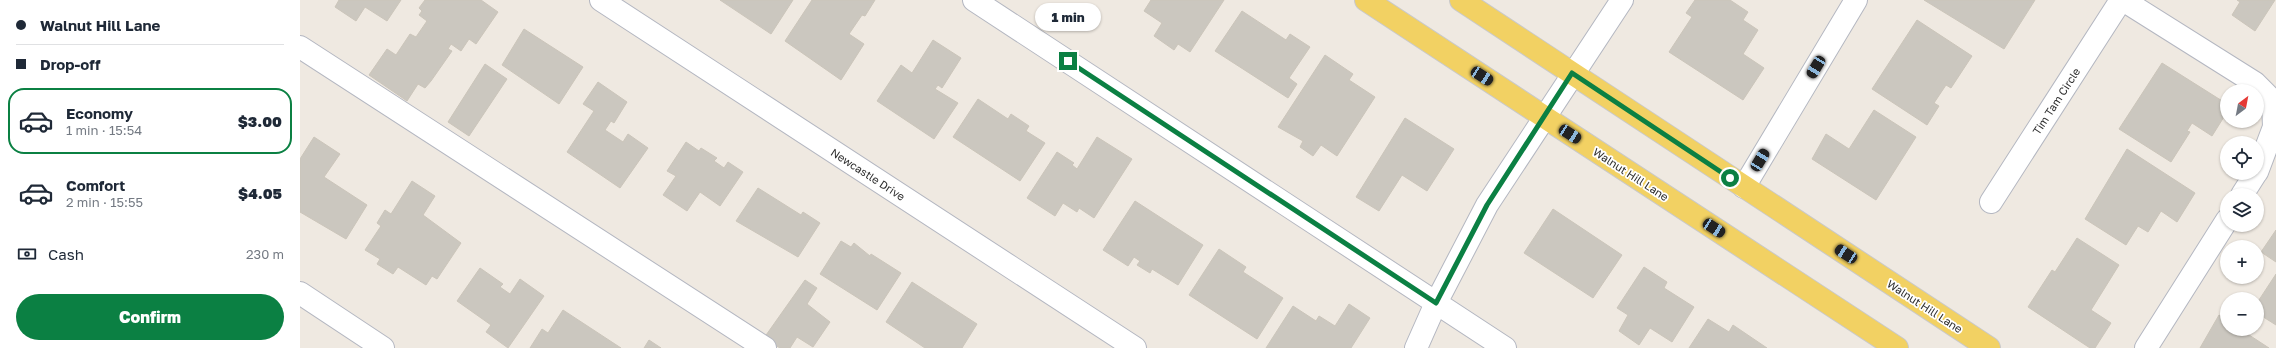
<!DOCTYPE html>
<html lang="en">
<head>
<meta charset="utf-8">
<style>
	:root { --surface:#fff; --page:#f2f2f3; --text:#1f2937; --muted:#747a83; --line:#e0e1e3; --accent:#0b8043 }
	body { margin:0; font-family:"Golos Text",sans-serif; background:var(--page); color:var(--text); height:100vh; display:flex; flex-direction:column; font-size:15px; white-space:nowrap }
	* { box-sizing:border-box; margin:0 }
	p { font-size:13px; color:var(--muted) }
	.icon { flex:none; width:22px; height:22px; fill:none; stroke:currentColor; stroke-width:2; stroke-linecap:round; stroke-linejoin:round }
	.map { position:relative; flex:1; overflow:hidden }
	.drawer { display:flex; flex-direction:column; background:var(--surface); width:300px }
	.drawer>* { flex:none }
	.banner { display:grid; align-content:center; height:88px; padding:0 16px; background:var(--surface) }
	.needle { width:26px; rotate:32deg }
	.buttons { position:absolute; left:1920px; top:84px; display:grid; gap:8px }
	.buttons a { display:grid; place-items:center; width:44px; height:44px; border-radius:50%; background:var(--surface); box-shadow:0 1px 3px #0004; font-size:20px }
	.end { position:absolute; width:18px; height:18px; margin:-9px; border:5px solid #0b8043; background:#fff; box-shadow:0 0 0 2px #fff }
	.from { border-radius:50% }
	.bubble { position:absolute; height:28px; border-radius:14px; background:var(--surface); box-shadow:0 1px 3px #0004; font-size:13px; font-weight:800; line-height:28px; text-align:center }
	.car { position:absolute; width:12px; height:24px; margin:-12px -6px; border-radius:5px; box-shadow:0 0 3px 1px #0007; background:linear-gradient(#222 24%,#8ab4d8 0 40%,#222 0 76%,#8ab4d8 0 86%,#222 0) }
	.banner b { display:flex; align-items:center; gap:14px; height:38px; font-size:15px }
	.banner b+b { border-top:1px solid var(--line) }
	.banner i { width:10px; height:10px; background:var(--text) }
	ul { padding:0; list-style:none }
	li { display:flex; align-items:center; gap:12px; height:66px; margin:0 8px 6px; padding:0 8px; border:2px solid transparent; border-radius:16px }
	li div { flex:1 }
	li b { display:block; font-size:15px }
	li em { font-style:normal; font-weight:800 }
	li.selected { border-color:var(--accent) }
	li>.icon { width:36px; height:36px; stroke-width:1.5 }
	.pay { display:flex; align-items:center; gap:10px; height:44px; padding:0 16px; font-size:15px }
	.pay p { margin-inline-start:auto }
	.cta { display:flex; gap:8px; margin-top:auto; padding:8px 16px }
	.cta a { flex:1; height:46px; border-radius:24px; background:var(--accent); color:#fff; font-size:16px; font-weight:800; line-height:46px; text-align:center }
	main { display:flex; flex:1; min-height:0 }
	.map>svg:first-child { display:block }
	.building { fill:#cbc7bf; stroke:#cbc5ba }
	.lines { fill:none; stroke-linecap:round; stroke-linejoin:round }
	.minor-casing { stroke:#b4b7c1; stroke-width:24 }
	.major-casing { stroke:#c9c9c9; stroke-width:24 }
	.minor { stroke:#fff; stroke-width:22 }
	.major { stroke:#f2d163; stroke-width:22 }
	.route { stroke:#0b8043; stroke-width:5 }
	.labels { text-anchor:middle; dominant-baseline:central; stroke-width:3.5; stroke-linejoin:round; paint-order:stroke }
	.street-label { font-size:11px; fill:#2e2e2e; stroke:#fff }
</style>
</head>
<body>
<main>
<section class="drawer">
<div class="banner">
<b><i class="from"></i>Walnut Hill Lane</b>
<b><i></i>Drop-off</b>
</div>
<ul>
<li class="selected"><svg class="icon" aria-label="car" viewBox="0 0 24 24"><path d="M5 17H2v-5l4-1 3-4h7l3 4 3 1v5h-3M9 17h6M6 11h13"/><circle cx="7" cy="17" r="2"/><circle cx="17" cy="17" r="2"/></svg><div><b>Economy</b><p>1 min · 15:54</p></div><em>$3.00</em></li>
<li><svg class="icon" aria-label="car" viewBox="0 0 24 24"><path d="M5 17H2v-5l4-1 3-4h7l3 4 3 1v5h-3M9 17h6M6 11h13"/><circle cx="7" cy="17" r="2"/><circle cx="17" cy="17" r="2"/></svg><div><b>Comfort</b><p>2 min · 15:55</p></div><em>$4.05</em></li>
</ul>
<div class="pay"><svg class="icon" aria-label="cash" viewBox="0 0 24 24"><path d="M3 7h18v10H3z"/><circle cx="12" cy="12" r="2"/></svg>Cash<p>230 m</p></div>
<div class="cta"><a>Confirm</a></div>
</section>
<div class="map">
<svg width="1976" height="348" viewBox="0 0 1976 348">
	<rect width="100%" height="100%" fill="#efe9e1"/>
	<!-- building -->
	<path class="building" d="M39 0H101L87 21 65 7 56 21 35 7Z
		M125 0H181L198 12 176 44 169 39 161 51 151 44 148 49 152 51 131 81 125 88 118 84 107 101 69 75 87 49 96 55 110 34 116 37 127 21 119 15 122 11 119 8Z
		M420 0H493L471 34Z
		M512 0H575L565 16 562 15 549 34 564 44 541 80 485 41Z
		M851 0H924L890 52 878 44 874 50 854 36 862 23 844 11Z
		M1395 0H1430L1448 12 1443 20 1458 30 1443 54 1464 68 1443 100 1369 52 1392 17 1386 13Z
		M1624 0H1735L1704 49Z
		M1937 0H1975L1955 31 1932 15 1940 2Z
		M942 11 986 40 990 34 1010 47 989 78 997 84 988 98 915 51Z
		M1617 20 1672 56 1651 88 1646 85 1634 103 1639 106 1627 125 1572 89Z
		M224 29 283 67 259 104 202 65Z
		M633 40 661 58 642 88 638 85 635 89 658 103 634 139 577 101 601 65 612 73Z
		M1025 55 1053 74 1049 80 1075 97 1037 156 1021 145 1013 156 1000 147 1003 141 978 127Z
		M1862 63 1927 104V112L1912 136 1892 123 1887 131 1890 132 1871 162 1819 129Z
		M185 64 207 79 169 136 148 122Z
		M298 82 327 102 314 123 311 121 305 130 323 142 328 134 348 148 320 188 267 152 294 111 283 104Z
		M678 99 708 119 711 114 729 126 726 131 745 143 720 181 653 137Z
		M1574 110 1616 137 1576 200 1512 159 1526 134 1549 149Z
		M1105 118 1154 149 1127 191 1102 175 1079 211 1056 197Z
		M14 137 40 154 24 177 67 205 46 239 0 212V159Z
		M797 137 832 159 794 218 779 208 777 212 763 203 755 216 727 198 757 152 774 163 772 165 777 169Z
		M386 142 399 151 401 148 417 158 414 161 424 168 428 162 443 172 420 206 400 192 387 211 363 195 376 176 367 171Z
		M1827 149 1895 193 1877 222 1861 211 1848 232 1838 226 1826 245 1785 219Z
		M112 181 135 196 123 215 161 243 137 279 132 276 126 285 98 267 93 274 77 264 80 259 65 250 81 226 77 223 85 210 91 214Z
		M458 188 501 215 503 212 520 223 498 257 436 221Z
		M835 201 903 245 878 285 852 269 850 273 837 265 840 261 834 257 828 266 803 250Z
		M1253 209 1322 255 1293 298 1224 253Z
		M1976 230V262L1961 252Z
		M1777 238 1819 265 1791 310 1811 323 1795 348H1790L1728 307 1752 270 1755 272Z
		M541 241 551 247 554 243 570 256 571 254 601 273 577 310 520 274Z
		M919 249 946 267 943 272 983 298 957 339 889 295Z
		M1344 267 1367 282 1364 288 1394 307 1372 342 1350 328 1339 345 1319 331 1328 315 1317 308Z
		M180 268 203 284 200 287 210 294 220 279 244 296 208 348 186 332 191 325 157 301Z
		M1976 274V325L1957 313V303Z
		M505 280 517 288 507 304 530 322 513 347 497 337 490 348H480L464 338Z
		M612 282 677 324 662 348H625L586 322Z
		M1049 304 1070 318 1051 348H966L993 306 1016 321 1019 316 1035 326Z
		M263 310 321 348H230L242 329 248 333Z
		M1919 315 1927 320V329H1940L1969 348H1900Z
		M1408 319 1429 332 1433 325 1467 348H1389Z
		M349 340 361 348H344Z"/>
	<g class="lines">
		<defs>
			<path id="minor" d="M301 0 835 348
				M674 0 1205 348
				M1823 0 1955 83 1973 101 1974 127 1957 172
				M0 47 465 348
				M1444 187 1556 0
				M1942 195 1956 173
				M1691 202 1821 0
				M0 293 83 348
				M1116 348 1136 303 1187 205 1322 0
				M1846 348 1927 220"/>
			<path id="major" d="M1066 0 1597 348
				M1161 0 1689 348"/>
		</defs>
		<!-- minor casing -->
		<use href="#minor" class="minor-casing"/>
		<!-- major casing -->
		<use href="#major" class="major-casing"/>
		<!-- minor -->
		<use href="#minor" class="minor"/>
		<!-- major -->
		<use href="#major" class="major"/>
	</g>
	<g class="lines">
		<!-- route -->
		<path class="route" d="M768 61 1136 303 1187 205 1272 73 1430 178"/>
	</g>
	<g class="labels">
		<!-- street labels -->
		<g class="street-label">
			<text transform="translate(1756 101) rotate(-57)">Tim Tam Circle</text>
			<text transform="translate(568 174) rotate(33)">Newcastle Drive</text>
			<text transform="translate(1331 174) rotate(33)">Walnut Hill Lane</text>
			<text transform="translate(1625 306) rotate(33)">Walnut Hill Lane</text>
		</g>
	</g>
</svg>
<div class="buttons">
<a><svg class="needle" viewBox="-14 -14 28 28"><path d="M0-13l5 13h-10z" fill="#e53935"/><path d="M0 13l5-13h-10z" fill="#747a83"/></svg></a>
<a><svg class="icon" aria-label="locate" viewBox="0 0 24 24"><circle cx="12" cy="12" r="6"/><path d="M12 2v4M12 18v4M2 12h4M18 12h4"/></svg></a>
<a><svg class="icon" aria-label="layers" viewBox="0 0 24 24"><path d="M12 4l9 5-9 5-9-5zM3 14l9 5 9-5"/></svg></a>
<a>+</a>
<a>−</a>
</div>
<i class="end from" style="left:1430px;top:178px"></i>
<i class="end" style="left:768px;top:61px"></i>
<div class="bubble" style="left:735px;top:3px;width:66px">1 min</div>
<i class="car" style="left:1516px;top:67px;rotate:211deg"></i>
<i class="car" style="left:1182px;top:76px;rotate:123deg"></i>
<i class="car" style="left:1270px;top:134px;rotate:123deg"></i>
<i class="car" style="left:1460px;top:160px;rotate:31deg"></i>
<i class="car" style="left:1414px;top:228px;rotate:123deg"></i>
<i class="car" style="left:1546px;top:254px;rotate:303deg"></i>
</div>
</main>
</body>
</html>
